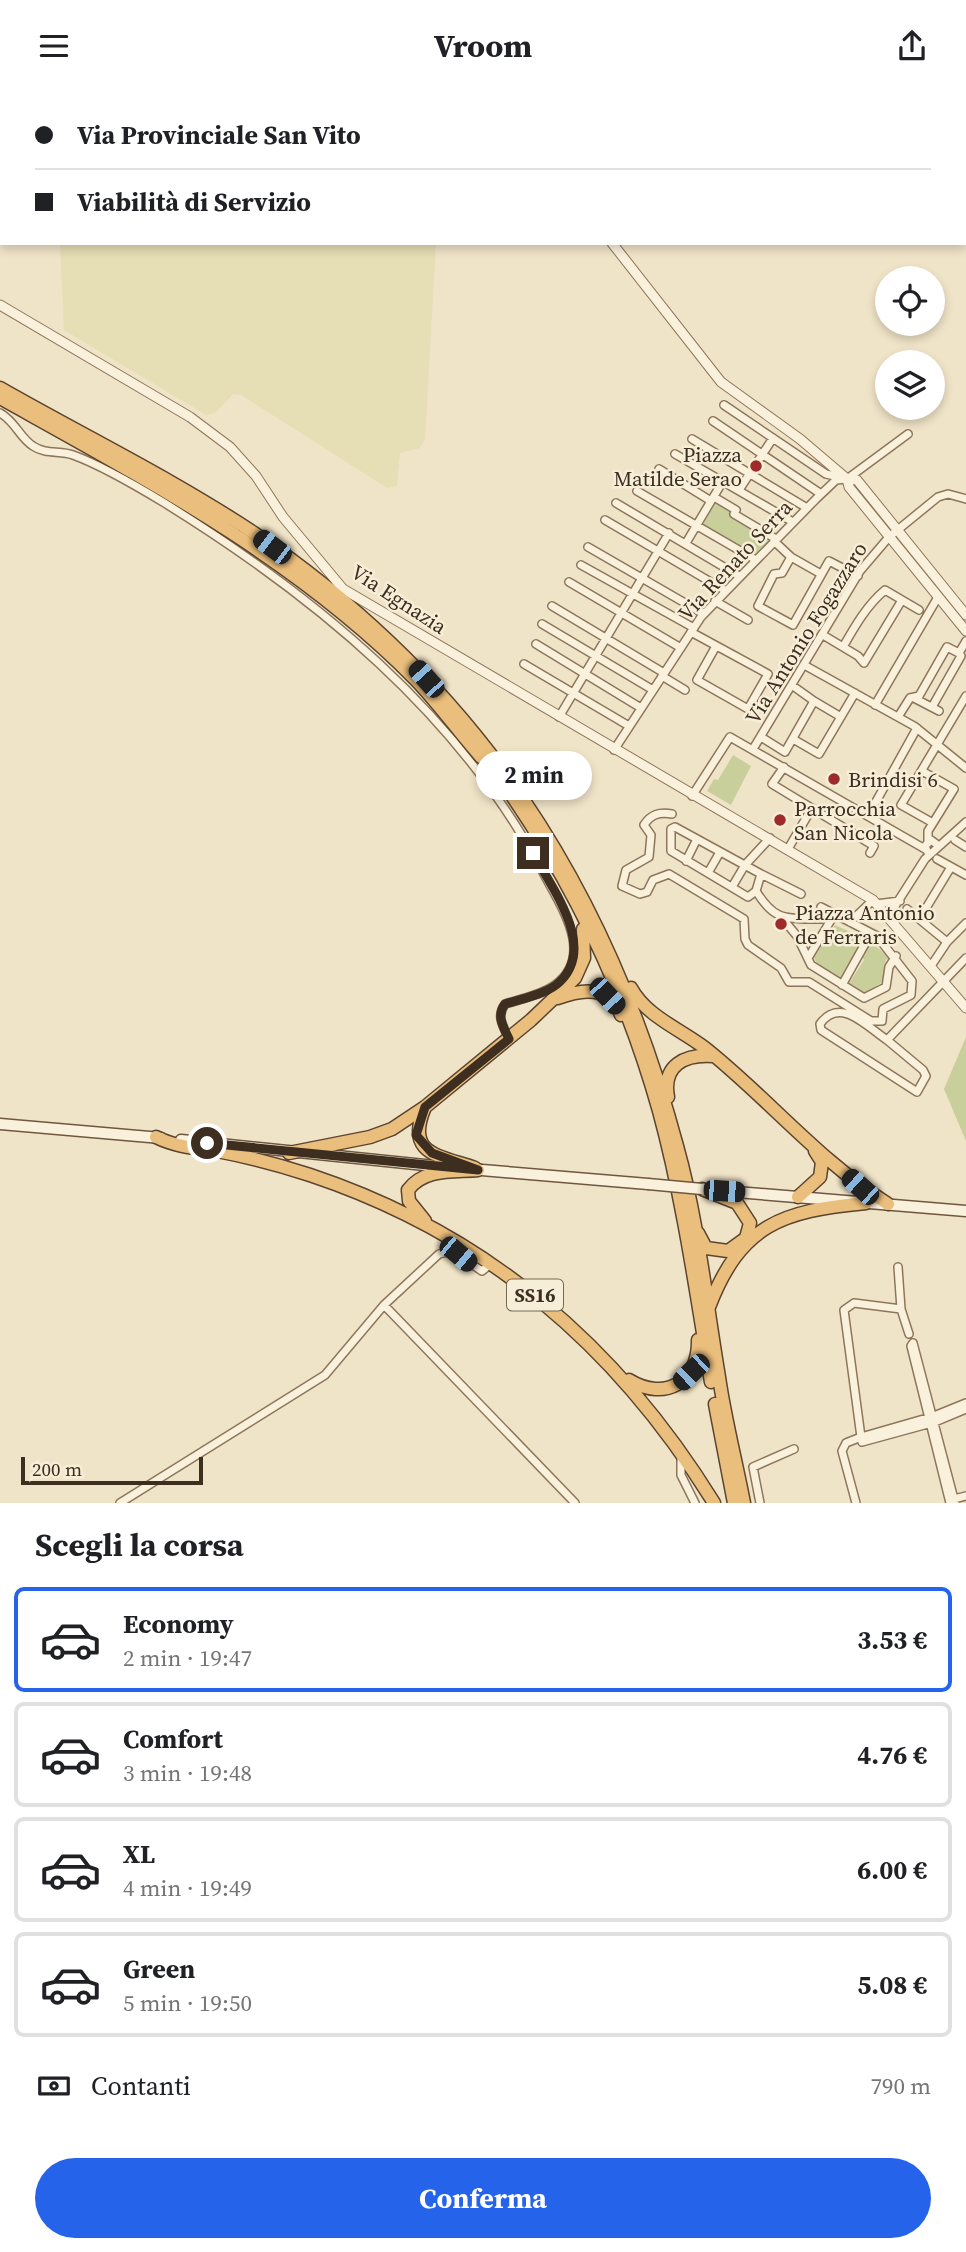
<!DOCTYPE html>
<html lang="it">
<head>
<meta charset="utf-8">
<style>
	:root { --surface:#fff; --page:#f2f2f2; --text:#202124; --muted:#757577; --line:#e0e0e0; --accent:#2563eb }
	body { margin:0; font-family:"Source Serif 4",serif; background:var(--page); color:var(--text); height:100vh; display:flex; flex-direction:column; font-size:26px; white-space:nowrap }
	* { box-sizing:border-box; margin:0 }
	p { font-size:23px; color:var(--muted) }
	.icon { flex:none; width:38px; height:38px; fill:none; stroke:currentColor; stroke-width:2; stroke-linecap:round; stroke-linejoin:round }
	.map { position:relative; height:1412px; overflow:hidden }
	.side { display:flex; flex-direction:column; background:var(--surface); flex:1 }
	.side>* { flex:none }
	.guide { position:absolute; left:0px; top:0px; width:966px; height:154px; box-shadow:0 4px 10px #0003; display:grid; align-content:center; height:154px; padding:0 35px; background:var(--surface) }
	.controls { position:absolute; left:875px; top:175px; display:grid; gap:14px }
	.controls a { display:grid; place-items:center; width:70px; height:70px; border-radius:50%; background:var(--surface); box-shadow:0 4px 10px #0003; font-size:35px }
	.scale { position:absolute; left:21px; bottom:18px; width:182px; box-sizing:border-box; padding-left:7px; border:4px solid #3d2e20; border-top:0; font-size:19px; line-height:24px; white-space:nowrap; color:#3d2e20; -webkit-text-stroke:5px #f7eed8; paint-order:stroke }
	.end { position:absolute; width:32px; height:32px; margin:-16px; border:9px solid #3d2e20; background:#fff; box-shadow:0 0 0 4px #fff }
	.from { border-radius:50% }
	.bubble { position:absolute; height:49px; border-radius:24px; background:var(--surface); box-shadow:0 4px 10px #0003; font-size:23px; font-weight:700; line-height:49px; text-align:center }
	.car { position:absolute; width:21px; height:42px; margin:-21px -10px; border-radius:9px; box-shadow:0 0 5px 2px #0007; background:linear-gradient(#222 24%,#8ab4d8 0 40%,#222 0 76%,#8ab4d8 0 86%,#222 0) }
	.guide b { display:flex; align-items:center; gap:24px; height:66px; font-size:26px }
	.guide b+b { border-top:2px solid var(--line) }
	.guide i { width:18px; height:18px; background:var(--text) }
	ul { padding:0; list-style:none }
	li { display:flex; align-items:center; gap:21px; height:105px; margin:0 14px 10px; padding:0 21px; border:4px solid var(--line); border-radius:10px }
	li div { flex:1 }
	li b { display:block; font-size:26px }
	li em { font-style:normal; font-weight:700 }
	li.selected { border-color:var(--accent) }
	li>.icon { width:63px; height:63px; stroke-width:1.5 }
	h2 { padding:0 35px; font-size:32px; line-height:84px }
	.pay { display:flex; align-items:center; gap:18px; height:77px; padding:0 35px; font-size:26px }
	.pay p { margin-inline-start:auto }
	.primary-button { display:flex; gap:14px; margin-top:auto; padding:14px 35px }
	.primary-button a { flex:1; height:80px; border-radius:42px; background:var(--accent); color:#fff; font-size:28px; font-weight:700; line-height:80px; text-align:center }
	header { display:flex; justify-content:space-between; align-items:center; height:91px; padding:0 35px; background:var(--surface); font-size:32px; font-weight:700 }
	.map>svg:first-child { display:block }
	.farmland { fill:#e6deb5 }
	.green { fill:#c9cf9b }
	.lines { fill:none; stroke-linecap:round; stroke-linejoin:round }
	.minor-casing { stroke:#8d765c; stroke-width:10 }
	.tertiary-casing { stroke:#8d765c; stroke-width:11 }
	.secondary-casing { stroke:#6f573f; stroke-width:13 }
	.trunk-casing { stroke:#5b4430; stroke-width:15 }
	.minor { stroke:#faf1dc; stroke-width:7 }
	.tertiary { stroke:#faf1dc; stroke-width:9 }
	.secondary { stroke:#faf1dc; stroke-width:10 }
	.trunk { stroke:#eabe7c; stroke-width:12 }
	.secondary-bridge-casing { stroke:#6f573f; stroke-width:13; stroke-linecap:butt }
	.secondary-bridge { stroke:#faf1dc; stroke-width:10 }
	.route { stroke:#3d2e20; stroke-width:9 }
	.poi-dot { fill:#9e2a2b; stroke:#f7eed8; stroke-width:2.5 }
	.labels { text-anchor:middle; dominant-baseline:central; stroke-width:5; stroke-linejoin:round; paint-order:stroke }
	.shield { fill:#f7eed8; stroke:#756857; stroke-width:2 }
	.shield-label { font-size:19px; font-weight:bold; fill:#3d2e20 }
	.poi-label { font-size:21px; fill:#3d2e20; stroke:#f7eed8; text-anchor:start }
	.street-label { font-size:21px; fill:#3d2e20; stroke:#f7eed8 }
</style>
</head>
<body>
<header><svg class="icon" aria-label="menu" viewBox="0 0 24 24"><path d="M4 6h16M4 12h16M4 18h16"/></svg>Vroom<svg class="icon" aria-label="share" viewBox="0 0 24 24"><path d="M12 15V3M7 8l5-5 5 5M5 13v7h14v-7"/></svg></header>
<div class="map">
<svg width="966" height="1412" viewBox="0 0 966 1412">
	<rect width="100%" height="100%" fill="#f0e4c8"/>
	<!-- farmland -->
	<path class="farmland" d="M354 0H536V2H354Z
		M60 152H436L425 348 420 357 400 362 397 395 387 397 241 304 233 303 215 322 206 324 64 239Z"/>
	<!-- green -->
	<path class="green" d="M717 410 773 447 754 465 702 435Z
		M733 664 751 675 731 714 707 700 714 688 718 689Z
		M835 834 866 848 840 889 818 875 813 865Z
		M870 851 891 867 886 869 882 891 863 904 848 894 864 869 861 864Z
		M966 946V1050L944 998Z"/>
	<g class="lines">
		<defs>
			<path id="minor" d="M242 0 245 2
				M576 0 577 2
				M724 314 826 383 847 388 908 343
				M0 322C15 330 20 347 33 355 46 364 60 359 73 364 103 375 135 394 163 411 315 505 461 624 545 785 562 817 595 865 555 894 541 904 521 908 505 913 496 925 503 935 509 948
				M713 330 821 403
				M692 348 807 417
				M675 363 793 431
				M659 378 711 410
				M739 399 773 347
				M637 400 756 469
				M714 406 736 419 734 423 776 448
				M616 412 739 485
				M605 429 726 500
				M774 450 791 466
				M686 452 723 390
				M588 456 704 523
				M581 474 694 537
				M821 483 791 466 782 482 774 483 758 515 793 534 829 470 858 485
				M569 491 681 557
				M715 510 748 529
				M552 515 664 582
				M542 533 653 599
				M691 541 768 583 748 618 697 589 716 555
				M823 544 858 565 864 572 902 509
				M536 553 641 617
				M843 556C855 535 867 514 885 499L919 519
				M524 573 629 635
				M806 575 914 635 966 677
				M662 585 685 599
				M793 595 814 610
				M914 607 939 620
				M875 614 938 506
				M932 616 961 565 959 562
				M559 626 669 442
				M898 626 910 607 919 605 947 556 959 562 966 550
				M761 646 785 661 814 610 841 626
				M793 648 819 663 855 602
				M753 658 860 480 889 446 938 406 948 403 966 408
				M614 659 701 526 816 408 836 389 847 388
				M784 676 772 693 874 755 870 762
				M922 680 954 698 933 732 901 714 966 605
				M692 705 730 646 925 758
				M672 723C659 721 651 723 644 734L651 744 649 766 626 779 622 795 640 803 647 801 653 789 669 783 744 828 745 848 748 854 781 877 789 891H809L871 930H882L883 918 911 904 912 890 877 845 821 816
				M868 725 917 637
				M675 736 761 783 756 800 748 806 671 760V738Z
				M955 749 966 756
				M928 750V740L933 732
				M788 758 812 717
				M927 760 925 755 931 749 939 755
				M937 768 966 784
				M686 770 697 748
				M708 782 720 761
				M761 783 801 803
				M732 796 745 774 770 747
				M756 800C772 826 782 828 811 828 821 828 829 829 839 825
				M876 813 900 810
				M907 818 947 851
				M888 826 925 768 966 731
				M782 827 797 845 811 874 864 907 886 896 889 876 896 865
				M920 827 951 776
				M850 831 873 809
				M808 867 831 829
				M931 875 947 851 966 832
				M842 894 871 842
				M887 949 923 979 926 985 917 1001 821 939 820 933C840 905 866 935 887 949L966 867
				M898 1176 901 1218
				M384 1214 575 1412
				M966 1312 934 1325 861 1346 862 1351 935 1331 966 1318
				M681 1364V1384L695 1412
				M950 1409 966 1405
				M120 1412 325 1284 384 1214 439 1163 452 1160 482 1180 492 1172
				M760 1412 753 1376 794 1358
				M856 1412 842 1360 846 1352 861 1346 844 1219 854 1212 901 1218 909 1243
				M950 1412 911 1255 913 1252 955 1412"/>
			<path id="tertiary" d="M541 0V2
				M50 2 52 0
				M63 2 64 0
				M0 35 2 34
				M0 62 2 64
				M0 105 2 102
				M612 152 721 291 800 348 847 388 849 396 966 540
				M0 214 190 326 230 356 256 385 283 426 343 498 873 809 966 917
				M847 388 857 389 966 524"/>
			<path id="secondary" d="M0 1033 161 1047
				M181 1049 454 1077
				M470 1078 648 1093
				M712 1099 966 1120"/>
			<path id="trunk" d="M0 297C84 345 173 388 254 442 478 595 607 795 677 1055 698 1130 706 1209 719 1286 725 1328 736 1370 744 1412
				M0 307C147 389 297 468 416 589 439 613 459 641 481 666
				M508 699C575 796 627 906 659 1020 683 1108 696 1201 711 1291
				M631 897C646 925 680 938 705 957 768 1007 819 1070 888 1113
				M558 907C582 898 609 894 621 924
				M668 1006C662 974 685 963 713 965
				M425 1016C405 1063 437 1064 475 1077
				M156 1046C176 1056 196 1057 217 1060 249 1066 279 1074 310 1084 487 1143 617 1255 714 1412
				M289 1062 370 1046 392 1038 425 1016 531 929 575 887 584 867 583 838
				M798 1106 820 1086 822 1071 815 1060
				M425 1130 409 1110 408 1099C424 1077 453 1081 478 1079
				M698 1142 706 1157 728 1160 746 1147 750 1132 737 1112 702 1098
				M709 1216C741 1133 782 1120 866 1112
				M629 1289C665 1311 699 1291 698 1249
				M715 1313 734 1412"/>
		</defs>
		<!-- minor casing -->
		<use href="#minor" class="minor-casing"/>
		<!-- tertiary casing -->
		<use href="#tertiary" class="tertiary-casing"/>
		<!-- secondary casing -->
		<use href="#secondary" class="secondary-casing"/>
		<!-- trunk casing -->
		<use href="#trunk" class="trunk-casing"/>
		<!-- minor -->
		<use href="#minor" class="minor"/>
		<!-- tertiary -->
		<use href="#tertiary" class="tertiary"/>
		<!-- secondary -->
		<use href="#secondary" class="secondary"/>
		<!-- trunk -->
		<use href="#trunk" class="trunk"/>
		<defs>
			<path id="secondary-bridge" d="M648 1093 702 1098"/>
		</defs>
		<!-- secondary-bridge casing -->
		<use href="#secondary-bridge" class="secondary-bridge-casing"/>
		<!-- secondary-bridge -->
		<use href="#secondary-bridge" class="secondary-bridge"/>
	</g>
	<g class="lines">
		<!-- route -->
		<path class="route" d="M207 1052 478 1079 432 1062 416 1044 425 1016 509 948C503 935 496 925 505 913 520 908 543 904 556 894 600 859 552 798 533 762"/>
	</g>
	<!-- markers -->
	<g class="poi-dot">
		<circle cx="756" cy="375" r="7"/>
		<circle cx="834" cy="688" r="7"/>
		<circle cx="780" cy="729" r="7"/>
		<circle cx="781" cy="833" r="7"/>
	</g>
	<g class="labels">
		<!-- shield labels -->
		<rect class="shield" x="507" y="1188.5" width="56" height="31" rx="5"/>
		<g class="shield-label">
			<text x="535" y="1204">SS16</text>
		</g>
		<!-- poi labels -->
		<g class="poi-label">
			<text x="742" y="363" text-anchor="end">Piazza<tspan x="742" dy="24">Matilde Serao</tspan></text>
			<text x="848" y="688">Brindisi 6</text>
			<text x="794" y="717">Parrocchia<tspan x="794" dy="24">San Nicola</tspan></text>
			<text x="795" y="821">Piazza Antonio<tspan x="795" dy="24">de Ferraris</tspan></text>
		</g>
		<!-- street labels -->
		<g class="street-label">
			<text transform="translate(735 469) rotate(-47)">Via Renato Serra</text>
			<text transform="translate(399 508) rotate(33)">Via Egnazia</text>
			<text transform="translate(806 542) rotate(-58)">Via Antonio Fogazzaro</text>
		</g>
	</g>
</svg>
<div class="controls">
<a><svg class="icon" aria-label="locate" viewBox="0 0 24 24"><circle cx="12" cy="12" r="6"/><path d="M12 2v4M12 18v4M2 12h4M18 12h4"/></svg></a>
<a><svg class="icon" aria-label="layers" viewBox="0 0 24 24"><path d="M12 4l9 5-9 5-9-5zM3 14l9 5 9-5"/></svg></a>
</div>
<div class="scale">200 m</div>
<i class="end from" style="left:207px;top:1052px"></i>
<i class="end" style="left:533px;top:762px"></i>
<div class="bubble" style="left:476px;top:660px;width:116px">2 min</div>
<i class="car" style="left:272px;top:456px;rotate:307deg"></i>
<i class="car" style="left:426px;top:588px;rotate:318deg"></i>
<i class="car" style="left:607px;top:905px;rotate:137deg"></i>
<i class="car" style="left:860px;top:1096px;rotate:312deg"></i>
<i class="car" style="left:724px;top:1100px;rotate:94deg"></i>
<i class="car" style="left:458px;top:1163px;rotate:130deg"></i>
<i class="car" style="left:691px;top:1281px;rotate:226deg"></i>
<div class="guide">
<b><i class="from"></i>Via Provinciale San Vito</b>
<b><i></i>Viabilità di Servizio</b>
</div>
</div>
<section class="side">
<h2>Scegli la corsa</h2>
<ul>
<li class="selected"><svg class="icon" aria-label="car" viewBox="0 0 24 24"><path d="M5 17H2v-5l4-1 3-4h7l3 4 3 1v5h-3M9 17h6M6 11h13"/><circle cx="7" cy="17" r="2"/><circle cx="17" cy="17" r="2"/></svg><div><b>Economy</b><p>2 min · 19:47</p></div><em>3.53 €</em></li>
<li><svg class="icon" aria-label="car" viewBox="0 0 24 24"><path d="M5 17H2v-5l4-1 3-4h7l3 4 3 1v5h-3M9 17h6M6 11h13"/><circle cx="7" cy="17" r="2"/><circle cx="17" cy="17" r="2"/></svg><div><b>Comfort</b><p>3 min · 19:48</p></div><em>4.76 €</em></li>
<li><svg class="icon" aria-label="car" viewBox="0 0 24 24"><path d="M5 17H2v-5l4-1 3-4h7l3 4 3 1v5h-3M9 17h6M6 11h13"/><circle cx="7" cy="17" r="2"/><circle cx="17" cy="17" r="2"/></svg><div><b>XL</b><p>4 min · 19:49</p></div><em>6.00 €</em></li>
<li><svg class="icon" aria-label="car" viewBox="0 0 24 24"><path d="M5 17H2v-5l4-1 3-4h7l3 4 3 1v5h-3M9 17h6M6 11h13"/><circle cx="7" cy="17" r="2"/><circle cx="17" cy="17" r="2"/></svg><div><b>Green</b><p>5 min · 19:50</p></div><em>5.08 €</em></li>
</ul>
<div class="pay"><svg class="icon" aria-label="cash" viewBox="0 0 24 24"><path d="M3 7h18v10H3z"/><circle cx="12" cy="12" r="2"/></svg>Contanti<p>790 m</p></div>
<div class="primary-button"><a>Conferma</a></div>
</section>
</body>
</html>
